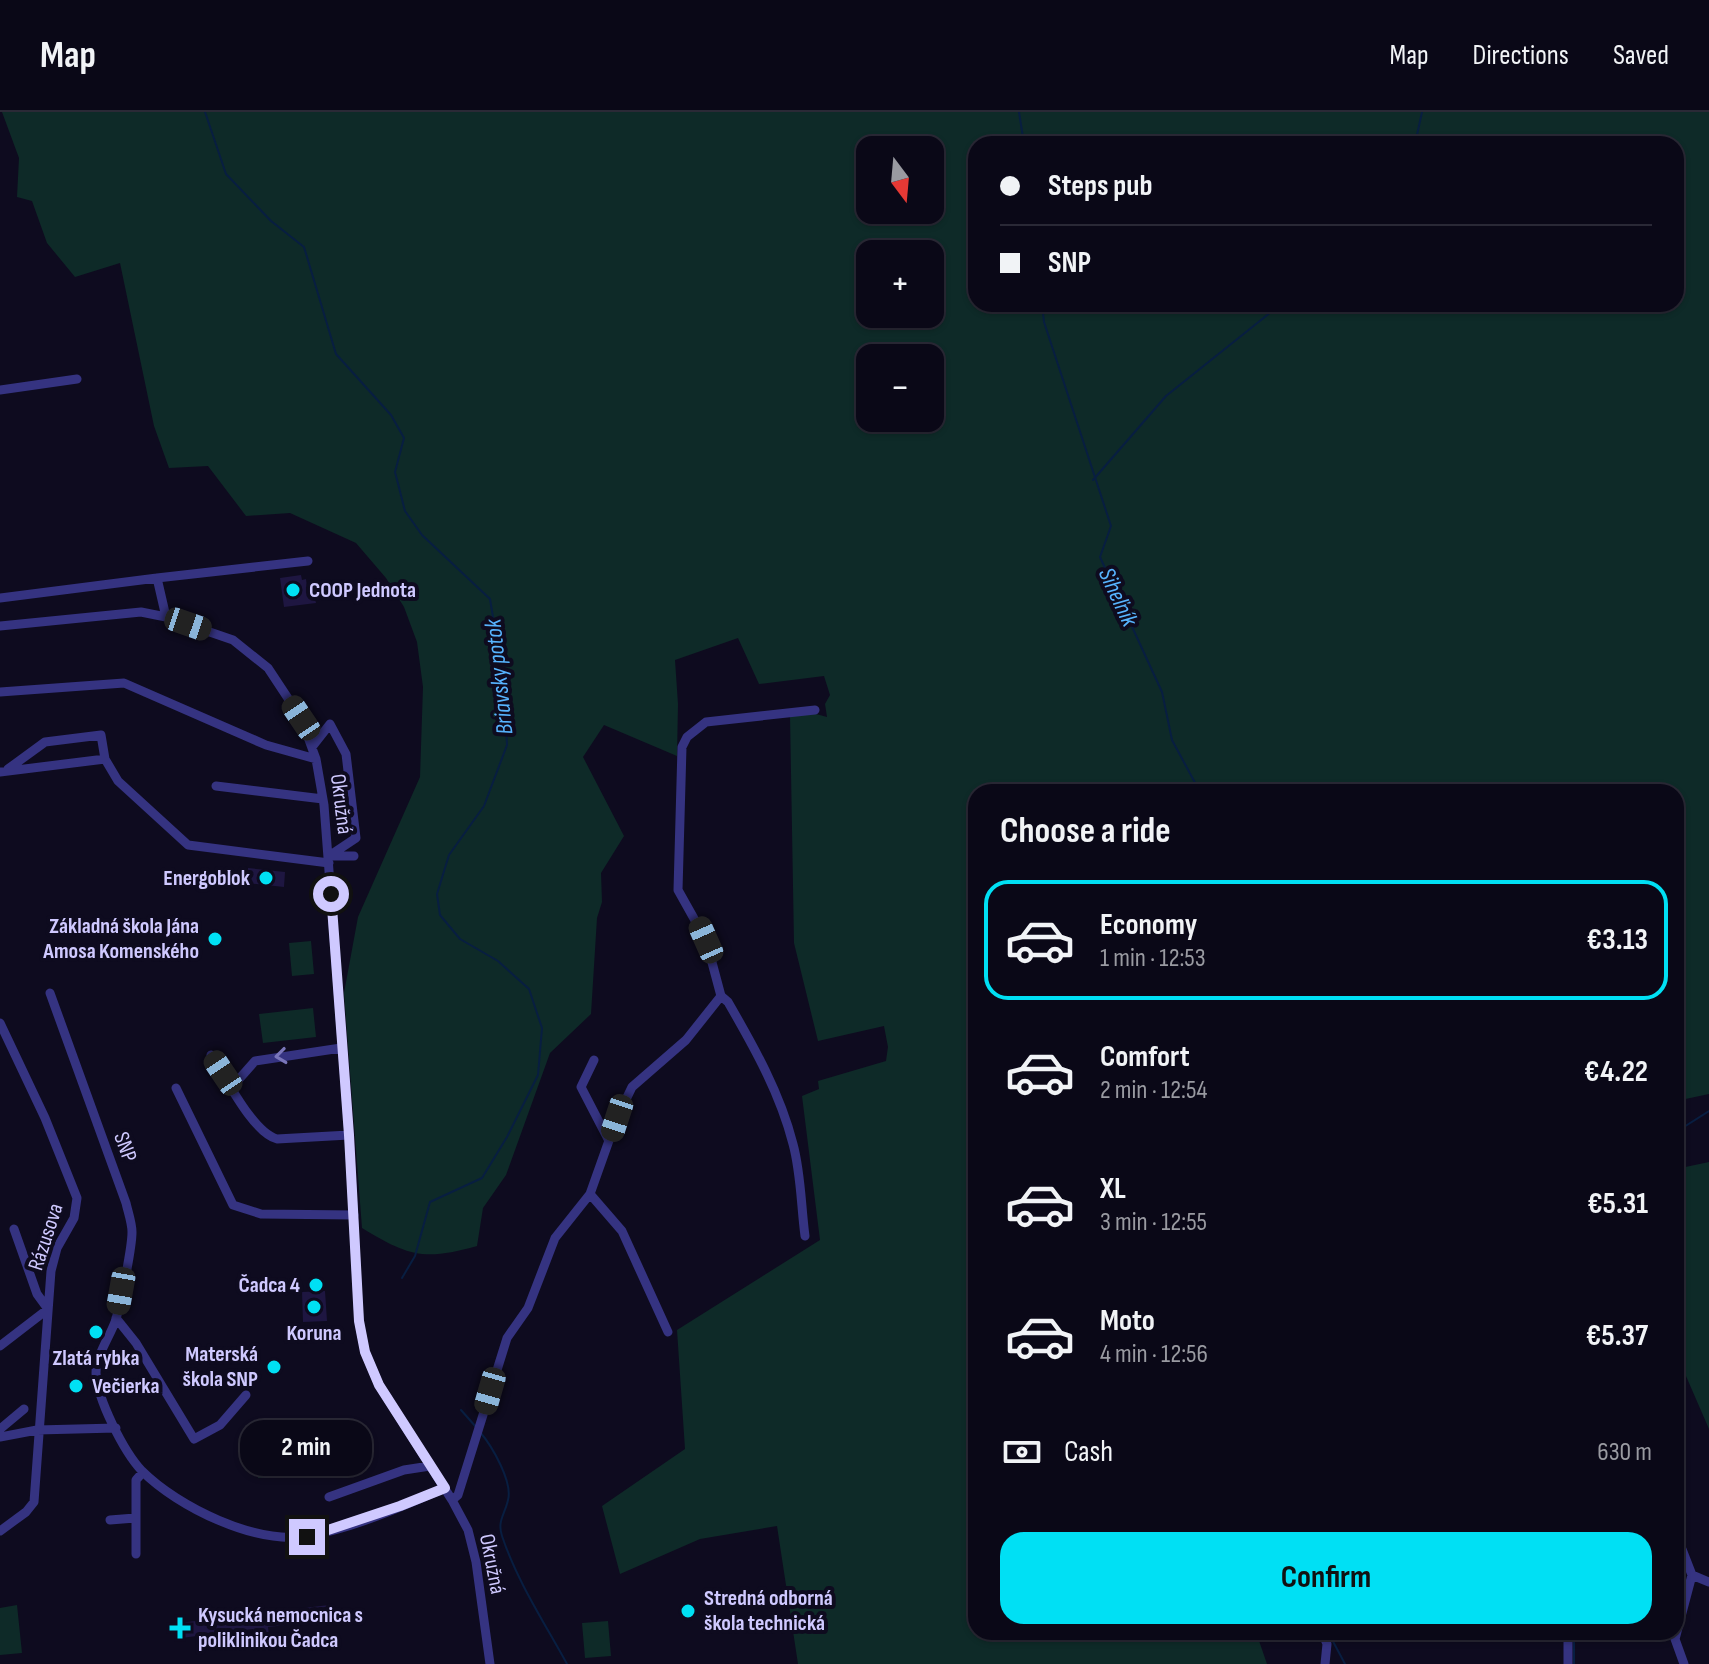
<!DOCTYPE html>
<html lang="en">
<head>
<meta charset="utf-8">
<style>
	:root { --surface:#0a0817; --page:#181624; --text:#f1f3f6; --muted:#999aa1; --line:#2a2936; --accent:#00e0f4 }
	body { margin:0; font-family:"Sofia Sans Condensed",sans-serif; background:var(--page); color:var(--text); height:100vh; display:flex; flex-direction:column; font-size:30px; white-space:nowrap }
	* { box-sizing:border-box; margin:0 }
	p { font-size:26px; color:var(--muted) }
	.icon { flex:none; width:44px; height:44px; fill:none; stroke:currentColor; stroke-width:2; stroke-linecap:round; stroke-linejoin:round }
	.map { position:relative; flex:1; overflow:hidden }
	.details { position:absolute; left:968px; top:672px; width:716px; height:856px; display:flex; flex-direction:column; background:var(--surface); border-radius:24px; box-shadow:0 2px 6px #0004,0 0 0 2px var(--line) }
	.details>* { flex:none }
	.banner { position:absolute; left:968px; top:24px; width:716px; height:176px; border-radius:24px; box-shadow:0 2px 6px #0004,0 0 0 2px var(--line); display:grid; align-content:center; height:176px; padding:0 32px; background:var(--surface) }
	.needle { width:52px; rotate:164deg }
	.fabs { position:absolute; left:856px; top:24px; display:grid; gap:16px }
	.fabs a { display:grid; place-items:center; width:88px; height:88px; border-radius:16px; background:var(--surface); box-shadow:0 2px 6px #0004,0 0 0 2px var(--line); font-size:40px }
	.end { position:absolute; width:36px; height:36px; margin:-18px; border:10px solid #cfc9ff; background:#111; box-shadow:0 0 0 4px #111 }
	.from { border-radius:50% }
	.bubble { position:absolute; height:56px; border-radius:24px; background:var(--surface); box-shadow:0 2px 6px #0004,0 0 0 2px var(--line); font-size:26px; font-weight:700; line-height:56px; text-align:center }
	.car { position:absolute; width:24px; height:48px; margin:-24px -12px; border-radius:10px; box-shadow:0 0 6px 2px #0007; background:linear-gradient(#222 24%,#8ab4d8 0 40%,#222 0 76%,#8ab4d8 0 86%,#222 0) }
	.banner b { display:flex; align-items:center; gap:28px; height:76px; font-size:30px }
	.banner b+b { border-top:2px solid var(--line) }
	.banner i { width:20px; height:20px; background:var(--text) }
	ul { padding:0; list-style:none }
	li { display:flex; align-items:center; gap:24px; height:120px; margin:0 16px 12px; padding:0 16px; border:4px solid transparent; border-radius:24px }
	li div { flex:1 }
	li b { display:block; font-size:30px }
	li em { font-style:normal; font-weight:700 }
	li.selected { border-color:var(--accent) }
	li>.icon { width:72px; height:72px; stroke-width:1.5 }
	h2 { padding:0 32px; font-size:36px; line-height:96px }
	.pay { display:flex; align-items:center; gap:20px; height:88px; padding:0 32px; font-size:30px }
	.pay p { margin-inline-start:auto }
	.primary-button { display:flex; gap:16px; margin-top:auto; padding:16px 32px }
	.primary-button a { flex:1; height:92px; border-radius:24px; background:var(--accent); color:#111; font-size:32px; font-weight:700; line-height:92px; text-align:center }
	header { display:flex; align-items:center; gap:48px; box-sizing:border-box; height:112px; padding:0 40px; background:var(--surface); border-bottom:2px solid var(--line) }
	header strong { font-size:38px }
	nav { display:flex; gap:44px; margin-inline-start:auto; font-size:28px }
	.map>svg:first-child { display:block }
	.green { fill:#0e2a28; fill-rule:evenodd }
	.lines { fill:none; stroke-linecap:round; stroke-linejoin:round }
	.stream { stroke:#081e41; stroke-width:2 }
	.building { fill:#1e1641 }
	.minor { stroke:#353381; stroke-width:9 }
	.oneway { stroke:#7a76ba }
	.route { stroke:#cfc9ff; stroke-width:10 }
	.poi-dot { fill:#00e0f4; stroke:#0e0b1f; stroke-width:3 }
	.labels { text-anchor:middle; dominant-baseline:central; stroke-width:8; stroke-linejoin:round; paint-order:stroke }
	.poi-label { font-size:22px; font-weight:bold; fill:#cfc9ff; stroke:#0e0b1f; text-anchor:start }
	.street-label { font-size:22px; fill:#cfc9ff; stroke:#0e0b1f }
	.water-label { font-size:24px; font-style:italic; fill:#57b4ff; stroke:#0e0b1f }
</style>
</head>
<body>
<header>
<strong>Map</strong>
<nav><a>Map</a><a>Directions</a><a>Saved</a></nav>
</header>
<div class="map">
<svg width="1709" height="1552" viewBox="0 0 1709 1552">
	<rect width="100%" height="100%" fill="#0e0b1f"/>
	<!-- green -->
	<path class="green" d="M2 0H1709V982L1676 989V680H976V1520H1256L1267 1552H798L777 1414 700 1427 620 1462 602 1394 685 1337 677 1218 820 1128 802 984 819 977 818 969 886 949 888 935 884 914 818 929 794 831 790 603 816 602 827 605 825 592 830 583 824 564 759 572 738 526 675 548 678 592 677 644 604 613 583 645 624 724 601 761 602 790 597 806 591 902 550 941 506 1063 483 1096 477 1134C424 1149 408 1144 362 1116L344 881 358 805 420 665 423 575 417 530 404 495 386 466 356 431 290 401 246 404 208 354 169 356 154 314 120 151 75 165 47 131 32 89 17 85 19 46ZM976 32H1676V192H976ZM870 38H930V98H870ZM870 142H930V202H870ZM870 246H930V306H870Z
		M311 829 314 862 292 864 289 831Z
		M313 896 316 925 263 931 259 902Z
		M1709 1050V1317L1676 1241V1057Z
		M259 1343 298 1344V1366H258Z
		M17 1493 22 1541 0 1543V1496Z
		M608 1509 611 1544 585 1546 582 1511Z"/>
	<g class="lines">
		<!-- stream -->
		<path class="stream" d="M205 0 226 62 271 109 304 135 336 242 391 303 404 326 395 360 405 399 422 423 490 487 504 572 507 633 484 694 449 743 437 782 440 803 460 827 498 849 529 877 542 916 538 963 507 1025 482 1066 430 1090 415 1144 402 1166
			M1019 0 1024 32
			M1415 32 1422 0
			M1042 192 1044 210 1111 414 1100 445 1162 580 1172 628 1200 680
			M1093 368 1166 284 1281 192
			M1676 1020 1709 999
			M461 1298 476 1315
			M480 1320C492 1334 513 1370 508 1388 505 1402 497 1409 502 1424 517 1469 544 1510 567 1552
			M1328 1520 1345 1552
			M1574 1552V1520"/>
	</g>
	<!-- building -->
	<path class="building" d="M301 463 302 468 306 467 308 484 314 483 316 491 284 495 280 466Z
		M248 756 285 760 284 775 246 771Z
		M325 1179 327 1209 303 1210 302 1180Z
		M329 1493 331 1508 268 1515 269 1523 254 1525 253 1517 181 1526 179 1511Z"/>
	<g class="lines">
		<!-- minor -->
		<path class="minor" d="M0 278 77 267
			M0 486 157 466
			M166 505 157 466 308 449
			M0 514 141 500 166 505 233 528 268 556 301 606 316 647 324 693 349 1023 359 1209 365 1240 379 1273 452 1388 468 1418 476 1450 490 1552
			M0 580 124 571 266 633 316 647
			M312 635 330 612 346 642 356 726 329 744
			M8 657 45 630 101 623 105 647 118 669 188 733 329 751
			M0 660 105 647
			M216 674 323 687
			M332 744H354
			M50 881 126 1091C128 1100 132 1111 132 1120 132 1136 120 1195 115 1210 109 1226 96 1244 96 1261 97 1287 124 1340 142 1359 178 1395 256 1433 307 1424 351 1417 404 1394 445 1376
			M721 884 706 828 678 778 682 635 687 625 706 610 815 598
			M0 911 45 1006 77 1086 74 1106 57 1136 51 1159 34 1390 26 1400 0 1419
			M211 943C225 964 253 1021 277 1027L349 1023
			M594 948 581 975 609 1029
			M232 975 255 949 341 936
			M176 976 233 1093 261 1102 354 1103
			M590 1082 622 1119 668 1220
			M116 1206 136 1231 194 1327 220 1313 246 1283
			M0 1234 48 1197 37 1182 14 1117
			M0 1317 24 1297
			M0 1325 37 1318 116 1316
			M329 1385 404 1358 430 1354
			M452 1388 458 1383 507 1226 528 1196 555 1126 590 1082 617 1006 632 975 686 928 721 884 728 890C754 935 780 981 793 1032 801 1061 801 1094 805 1124
			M110 1408 135 1406
			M1676 1422 1692 1463
			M136 1442V1368L143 1360
			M1322 1520 1327 1532 1325 1552
			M1568 1552V1520
			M1684 1552 1675 1527 1692 1463 1709 1470"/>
	</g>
	<!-- one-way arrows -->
	<defs><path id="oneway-chevron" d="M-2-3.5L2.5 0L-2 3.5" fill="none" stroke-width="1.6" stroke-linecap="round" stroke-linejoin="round" transform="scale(2)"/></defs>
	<use class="oneway" href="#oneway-chevron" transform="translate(281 944) rotate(173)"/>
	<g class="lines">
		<!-- route -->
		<path class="route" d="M307 1425 400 1394 445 1376 379 1273 365 1240 359 1209 349 1023 331 782"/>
	</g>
	<!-- markers -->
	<g class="poi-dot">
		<circle cx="293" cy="478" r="8"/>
		<circle cx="266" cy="766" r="8"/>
		<circle cx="215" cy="827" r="8"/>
		<circle cx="316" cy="1173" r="8"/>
		<circle cx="314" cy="1195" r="8"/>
		<circle cx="96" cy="1220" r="8"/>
		<circle cx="274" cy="1255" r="8"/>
		<circle cx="76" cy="1274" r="8"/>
		<circle cx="688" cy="1499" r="8"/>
		<path d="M176 1504h8v8h8v8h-8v8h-8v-8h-8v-8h8z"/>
	</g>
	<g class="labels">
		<!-- poi labels -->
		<g class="poi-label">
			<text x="309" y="478">COOP Jednota</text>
			<text x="250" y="766" text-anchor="end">Energoblok</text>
			<text x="199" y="814" text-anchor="end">Základná škola Jána<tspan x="199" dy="25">Amosa Komenského</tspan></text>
			<text x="300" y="1173" text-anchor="end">Čadca 4</text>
			<text x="314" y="1221" text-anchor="middle">Koruna</text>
			<text x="258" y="1242" text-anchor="end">Materská<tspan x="258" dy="25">škola SNP</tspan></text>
			<text x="96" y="1246" text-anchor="middle">Zlatá rybka</text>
			<text x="92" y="1274">Večierka</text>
			<text x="704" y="1486">Stredná odborná<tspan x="704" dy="25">škola technická</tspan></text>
			<text x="198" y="1503">Kysucká nemocnica s<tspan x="198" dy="25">poliklinikou Čadca</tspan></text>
		</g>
		<!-- street labels -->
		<g class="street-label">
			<text transform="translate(341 692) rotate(83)">Okružná</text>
			<text transform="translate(125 1035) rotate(70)">SNP</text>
			<text transform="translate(46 1125) rotate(-72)">Rázusova</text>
			<text transform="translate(492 1452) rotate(79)">Okružná</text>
		</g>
		<!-- water labels -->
		<g class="water-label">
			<text transform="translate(1118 485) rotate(65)">Siheľník</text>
			<text transform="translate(499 565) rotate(-96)">Briavsky potok</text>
		</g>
	</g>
</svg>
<div class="fabs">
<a><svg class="needle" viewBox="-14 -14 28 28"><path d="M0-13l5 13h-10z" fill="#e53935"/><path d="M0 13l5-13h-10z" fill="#999aa1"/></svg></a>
<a>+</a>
<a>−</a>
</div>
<i class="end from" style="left:331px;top:782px"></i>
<i class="end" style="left:307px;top:1425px"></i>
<div class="bubble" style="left:240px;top:1308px;width:132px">2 min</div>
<i class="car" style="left:188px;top:512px;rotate:109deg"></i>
<i class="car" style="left:301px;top:606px;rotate:326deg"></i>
<i class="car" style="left:706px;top:828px;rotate:336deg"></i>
<i class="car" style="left:223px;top:961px;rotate:326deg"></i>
<i class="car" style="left:617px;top:1006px;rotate:198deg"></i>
<i class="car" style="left:121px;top:1179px;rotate:190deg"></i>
<i class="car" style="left:490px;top:1279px;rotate:196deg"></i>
<div class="banner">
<b><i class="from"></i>Steps pub</b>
<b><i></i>SNP</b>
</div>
<section class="details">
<h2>Choose a ride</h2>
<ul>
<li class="selected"><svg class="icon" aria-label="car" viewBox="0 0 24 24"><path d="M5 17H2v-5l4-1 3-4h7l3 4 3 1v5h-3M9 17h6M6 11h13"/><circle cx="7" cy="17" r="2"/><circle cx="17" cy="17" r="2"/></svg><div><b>Economy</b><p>1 min · 12:53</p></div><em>€3.13</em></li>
<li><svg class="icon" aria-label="car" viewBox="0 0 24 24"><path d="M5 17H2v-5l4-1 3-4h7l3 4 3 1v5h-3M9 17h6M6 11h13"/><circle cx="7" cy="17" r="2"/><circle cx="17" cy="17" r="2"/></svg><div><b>Comfort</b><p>2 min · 12:54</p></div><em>€4.22</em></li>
<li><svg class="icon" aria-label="car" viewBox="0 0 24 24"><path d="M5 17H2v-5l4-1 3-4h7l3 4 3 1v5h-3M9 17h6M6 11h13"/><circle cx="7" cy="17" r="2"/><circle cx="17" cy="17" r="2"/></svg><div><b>XL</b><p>3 min · 12:55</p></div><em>€5.31</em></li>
<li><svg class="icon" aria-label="car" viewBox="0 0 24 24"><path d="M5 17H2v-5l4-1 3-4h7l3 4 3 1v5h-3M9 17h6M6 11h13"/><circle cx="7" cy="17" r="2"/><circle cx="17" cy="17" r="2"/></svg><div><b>Moto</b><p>4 min · 12:56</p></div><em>€5.37</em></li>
</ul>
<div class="pay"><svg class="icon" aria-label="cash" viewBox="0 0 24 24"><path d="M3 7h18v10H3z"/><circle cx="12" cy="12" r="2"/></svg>Cash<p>630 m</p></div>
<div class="primary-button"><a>Confirm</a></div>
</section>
</div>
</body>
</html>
